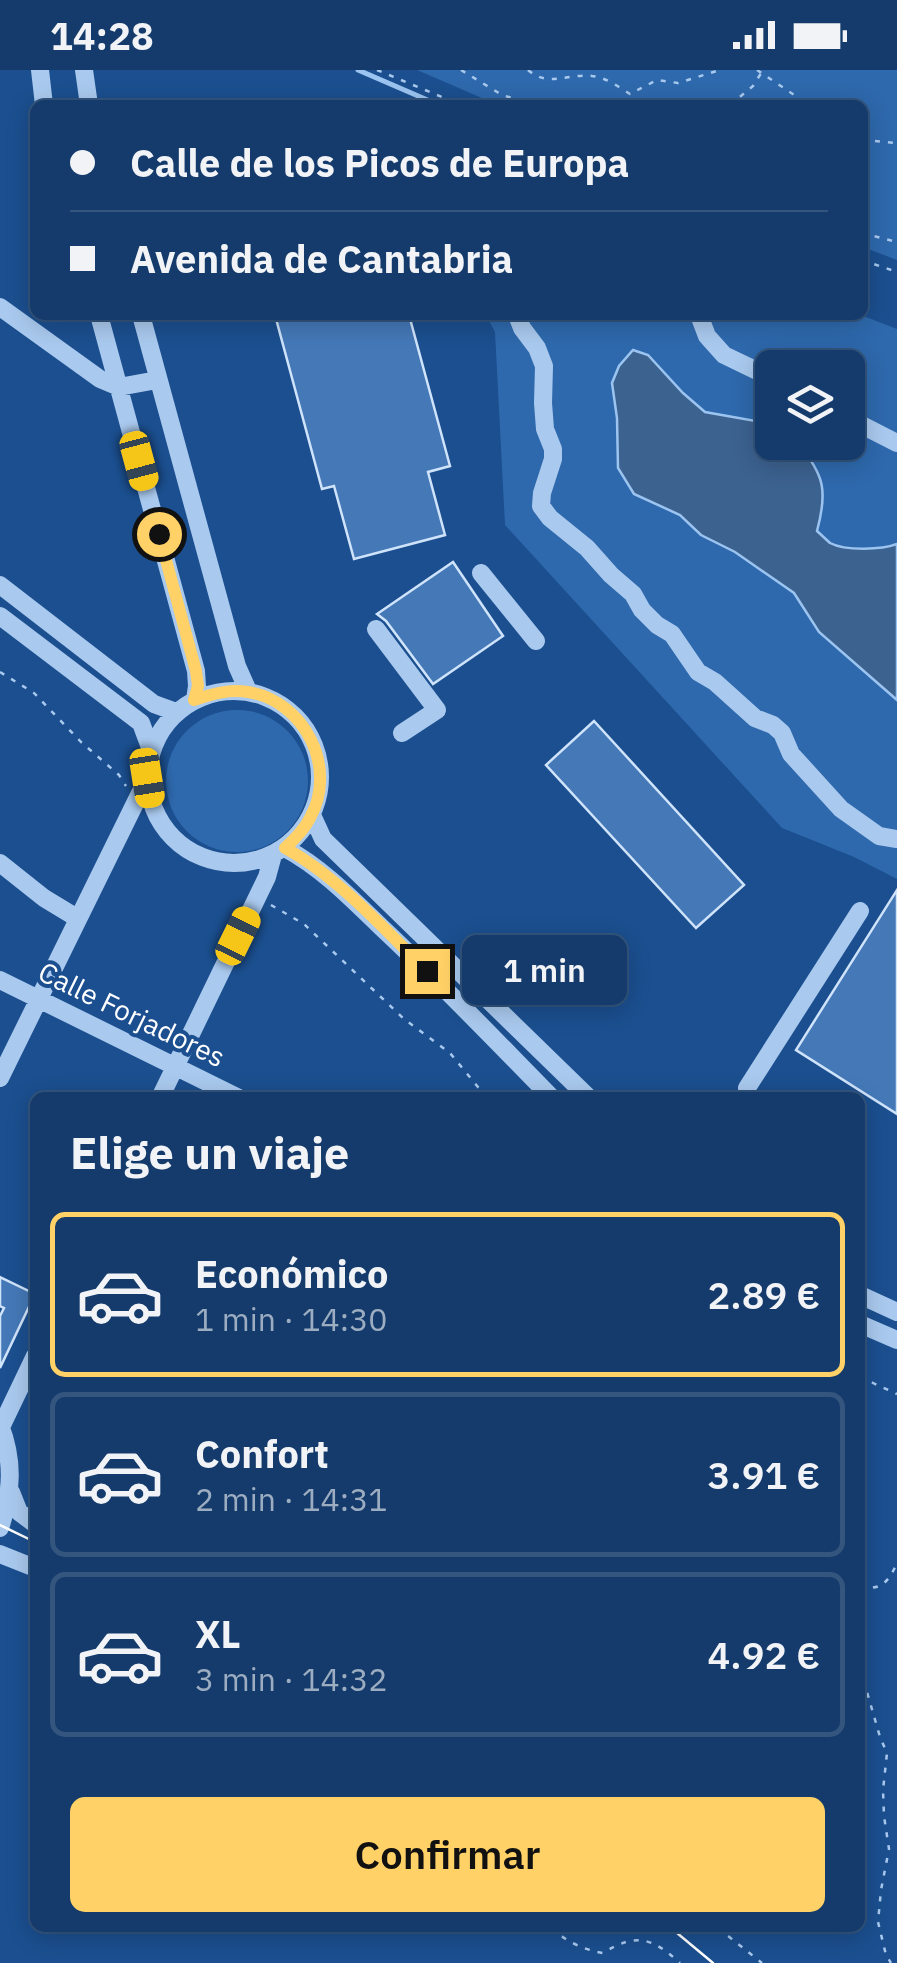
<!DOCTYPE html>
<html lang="es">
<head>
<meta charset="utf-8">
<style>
	:root { --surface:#143b6b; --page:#1d4271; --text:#f1f3f6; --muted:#9dadc1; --line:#33557e; --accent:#ffd166 }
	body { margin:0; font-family:"IBM Plex Sans",sans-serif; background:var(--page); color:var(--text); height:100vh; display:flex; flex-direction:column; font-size:38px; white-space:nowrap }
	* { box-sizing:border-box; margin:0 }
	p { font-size:32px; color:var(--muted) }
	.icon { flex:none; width:55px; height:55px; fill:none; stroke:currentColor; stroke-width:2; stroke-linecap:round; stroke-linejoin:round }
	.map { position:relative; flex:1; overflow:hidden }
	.side { position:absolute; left:30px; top:1022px; width:835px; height:840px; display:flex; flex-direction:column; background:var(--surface); border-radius:15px; box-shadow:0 5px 25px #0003,0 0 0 2px var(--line) }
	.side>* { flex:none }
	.guide { position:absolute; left:30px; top:30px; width:838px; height:220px; border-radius:15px; box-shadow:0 5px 25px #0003,0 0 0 2px var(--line); display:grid; align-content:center; height:220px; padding:0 40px; background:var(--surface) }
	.buttons { position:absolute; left:755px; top:280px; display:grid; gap:20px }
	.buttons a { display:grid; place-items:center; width:110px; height:110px; border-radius:15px; background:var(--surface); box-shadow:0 5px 25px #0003,0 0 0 2px var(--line); font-size:50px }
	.end { position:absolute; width:45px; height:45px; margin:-22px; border:12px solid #ffd166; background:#111; box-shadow:0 0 0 5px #111 }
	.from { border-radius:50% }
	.bubble { position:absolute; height:70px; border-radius:15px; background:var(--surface); box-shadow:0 5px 25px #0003,0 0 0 2px var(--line); font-size:32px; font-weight:600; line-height:70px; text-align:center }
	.car { position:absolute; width:30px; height:60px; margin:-30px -15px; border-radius:12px; box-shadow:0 0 8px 2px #0007; background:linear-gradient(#f5c518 24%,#345 0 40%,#f5c518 0 76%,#345 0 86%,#f5c518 0) }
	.guide b { display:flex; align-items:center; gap:35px; height:95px; font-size:38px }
	.guide b+b { border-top:2px solid var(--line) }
	.guide i { width:25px; height:25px; background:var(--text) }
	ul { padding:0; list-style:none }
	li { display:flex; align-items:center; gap:30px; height:165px; margin:0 20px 15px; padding:0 20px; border:5px solid var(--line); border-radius:15px }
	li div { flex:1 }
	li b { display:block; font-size:38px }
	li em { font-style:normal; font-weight:600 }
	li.active { border-color:var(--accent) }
	li>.icon { width:90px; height:90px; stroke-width:1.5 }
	h2 { padding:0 40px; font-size:45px; line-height:120px }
	.cta { display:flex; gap:20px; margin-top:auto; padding:20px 40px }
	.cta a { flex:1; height:115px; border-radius:15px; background:var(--accent); color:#111; font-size:40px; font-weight:600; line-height:115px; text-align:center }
	.status { display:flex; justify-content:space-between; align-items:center; height:70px; padding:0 50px; background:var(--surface); direction:ltr }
	.status svg { height:28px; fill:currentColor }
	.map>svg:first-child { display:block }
	.green { fill:#2e69ad; fill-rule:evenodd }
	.water { fill:#3c6290; stroke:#9cc4f0; stroke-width:2.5 }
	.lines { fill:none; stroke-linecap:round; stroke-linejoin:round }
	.stream { stroke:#9cc4f0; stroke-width:5 }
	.building { fill:#4478b7; stroke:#cfe3fa; stroke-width:2.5 }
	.path { stroke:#a9c9ee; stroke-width:2.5; stroke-dasharray:5 8; stroke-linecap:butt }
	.minor { stroke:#a9c9ee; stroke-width:18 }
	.tram { stroke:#fff; stroke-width:2.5 }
	.route { stroke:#ffd166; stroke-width:12 }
	.labels { text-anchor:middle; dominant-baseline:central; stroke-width:8; stroke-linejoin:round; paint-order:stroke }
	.street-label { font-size:28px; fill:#fff; stroke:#1b4f8f }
</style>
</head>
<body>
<div class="status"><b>14:28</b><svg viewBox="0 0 49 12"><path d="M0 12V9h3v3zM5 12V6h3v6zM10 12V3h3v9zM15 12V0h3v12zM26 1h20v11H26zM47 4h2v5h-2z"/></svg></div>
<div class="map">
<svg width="897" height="1893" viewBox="0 0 897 1893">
	<rect width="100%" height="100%" fill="#1b4f8f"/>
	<!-- green -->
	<path class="green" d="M417 0H897V190L863 177 862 35H498Z
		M486 245H861L897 259V809L854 787 782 758 505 455 495 262ZM772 298H848V372H772Z
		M166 711a71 71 0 1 1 142 0a71 71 0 1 1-142 0Z"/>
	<!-- water -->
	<path class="water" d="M633 280 648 285 683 323 705 342 772 354V372L798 373C824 405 828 420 817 461 818 462 829 472 830 473 845 481 882 480 897 474V630L819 562 794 523 735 482 701 465 680 445 634 424 618 398 617 348 612 313 619 296Z"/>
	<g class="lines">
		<!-- stream -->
		<path class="stream" d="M358 0 439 35"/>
	</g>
	<!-- building -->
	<path class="building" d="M275 245H409L450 396 428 402 445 465 354 489 334 416 322 419Z
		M453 492 503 566 433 614 386 551 377 544Z
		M594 651 744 815 696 858 546 695Z
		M897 820V1044L796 980Z
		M0 1207 35 1224 0 1298V1246L4 1238 0 1236Z"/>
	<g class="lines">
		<!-- path -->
		<path class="path" d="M377 0 461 35
			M461 0 502 25 526 32 554 35
			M528 0C549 18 568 3 592 6 605 7 619 17 630 24L657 10 678 13 720 0
			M757 0 809 35
			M730 35 753 16 763 0
			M862 70 897 73
			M862 163 897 172
			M862 190 897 202
			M0 602 34 623 81 672 119 705 126 716
			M271 835 304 854 404 949 450 983 487 1028
			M860 1307 897 1324
			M860 1516C881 1522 889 1511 897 1493
			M860 1598 880 1667 887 1683 883 1720 884 1746 889 1779 881 1820 878 1852 886 1885 891 1893
			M552 1858C565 1871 584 1880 603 1883 637 1862 652 1868 680 1893
			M718 1858 762 1893"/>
		<!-- minor -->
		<path class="minor" d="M40 0 44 35
			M84 0 89 35
			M0 237 100 309 119 317 157 310
			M99 245 196 601 197 616 195 630
			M141 245 237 596 248 621
			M517 245 522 258 537 278 544 296 543 333 545 359 553 379V389L542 423 541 436 550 448 587 478 611 505 633 524 642 540 657 555 672 564 698 602 715 612 755 648 773 655 782 663 791 684 841 739 879 766 897 769
			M699 245 707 266 724 285 772 308
			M848 348 897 373
			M481 503 536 571
			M0 515 154 634 176 642
			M0 546 141 653 151 680
			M376 559 437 640 402 663
			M148 707a86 86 0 1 1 172 0a86 86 0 1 1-172 0Z
			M312 745 323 769 589 1028
			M285 778C322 798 351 828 381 857 440 912 495 970 552 1028
			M0 793 44 828 77 848
			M0 910 239 1028
			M0 1008 147 709
			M747 1018 860 841
			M160 1028 267 807 273 785
			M860 1225 897 1242
			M860 1254 897 1270
			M0 1355C14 1391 12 1422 0 1458
			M1 1357 35 1286
			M11 1422 19 1442 35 1454
			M0 1484 35 1498"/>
		<!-- tram -->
		<path class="tram" d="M0 1455 35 1472
			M671 1858 713 1893"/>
	</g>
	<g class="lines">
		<!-- route -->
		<path class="route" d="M159 464 196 601 198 616 194 630C212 624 229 619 248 622 305 631 338 698 310 748 304 760 295 769 285 778 337 806 385 860 427 901"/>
	</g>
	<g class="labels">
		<!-- street labels -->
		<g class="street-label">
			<text transform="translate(132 944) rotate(26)">Calle Forjadores</text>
		</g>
	</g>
</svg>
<div class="buttons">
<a><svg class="icon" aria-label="layers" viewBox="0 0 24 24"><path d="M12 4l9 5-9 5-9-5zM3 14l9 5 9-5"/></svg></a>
</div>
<i class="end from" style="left:159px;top:464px"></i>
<i class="end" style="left:427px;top:901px"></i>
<div class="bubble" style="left:462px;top:865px;width:165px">1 min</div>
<i class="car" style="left:139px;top:391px;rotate:165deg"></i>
<i class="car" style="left:147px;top:708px;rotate:171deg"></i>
<i class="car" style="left:238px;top:866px;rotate:26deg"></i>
<div class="guide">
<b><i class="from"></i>Calle de los Picos de Europa</b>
<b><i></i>Avenida de Cantabria</b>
</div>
<section class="side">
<h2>Elige un viaje</h2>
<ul>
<li class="active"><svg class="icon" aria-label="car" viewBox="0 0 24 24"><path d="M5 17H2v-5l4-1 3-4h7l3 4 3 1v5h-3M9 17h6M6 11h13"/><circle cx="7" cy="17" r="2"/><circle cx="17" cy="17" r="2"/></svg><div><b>Económico</b><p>1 min · 14:30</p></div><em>2.89 €</em></li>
<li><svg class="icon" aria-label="car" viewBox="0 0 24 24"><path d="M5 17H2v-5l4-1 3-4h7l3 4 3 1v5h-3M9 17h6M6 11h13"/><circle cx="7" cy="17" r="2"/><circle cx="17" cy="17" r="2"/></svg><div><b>Confort</b><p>2 min · 14:31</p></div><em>3.91 €</em></li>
<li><svg class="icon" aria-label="car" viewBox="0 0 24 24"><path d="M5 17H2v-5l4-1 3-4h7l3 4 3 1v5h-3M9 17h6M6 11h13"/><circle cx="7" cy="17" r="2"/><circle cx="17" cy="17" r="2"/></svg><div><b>XL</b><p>3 min · 14:32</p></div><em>4.92 €</em></li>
</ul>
<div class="cta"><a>Confirmar</a></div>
</section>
</div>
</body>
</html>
